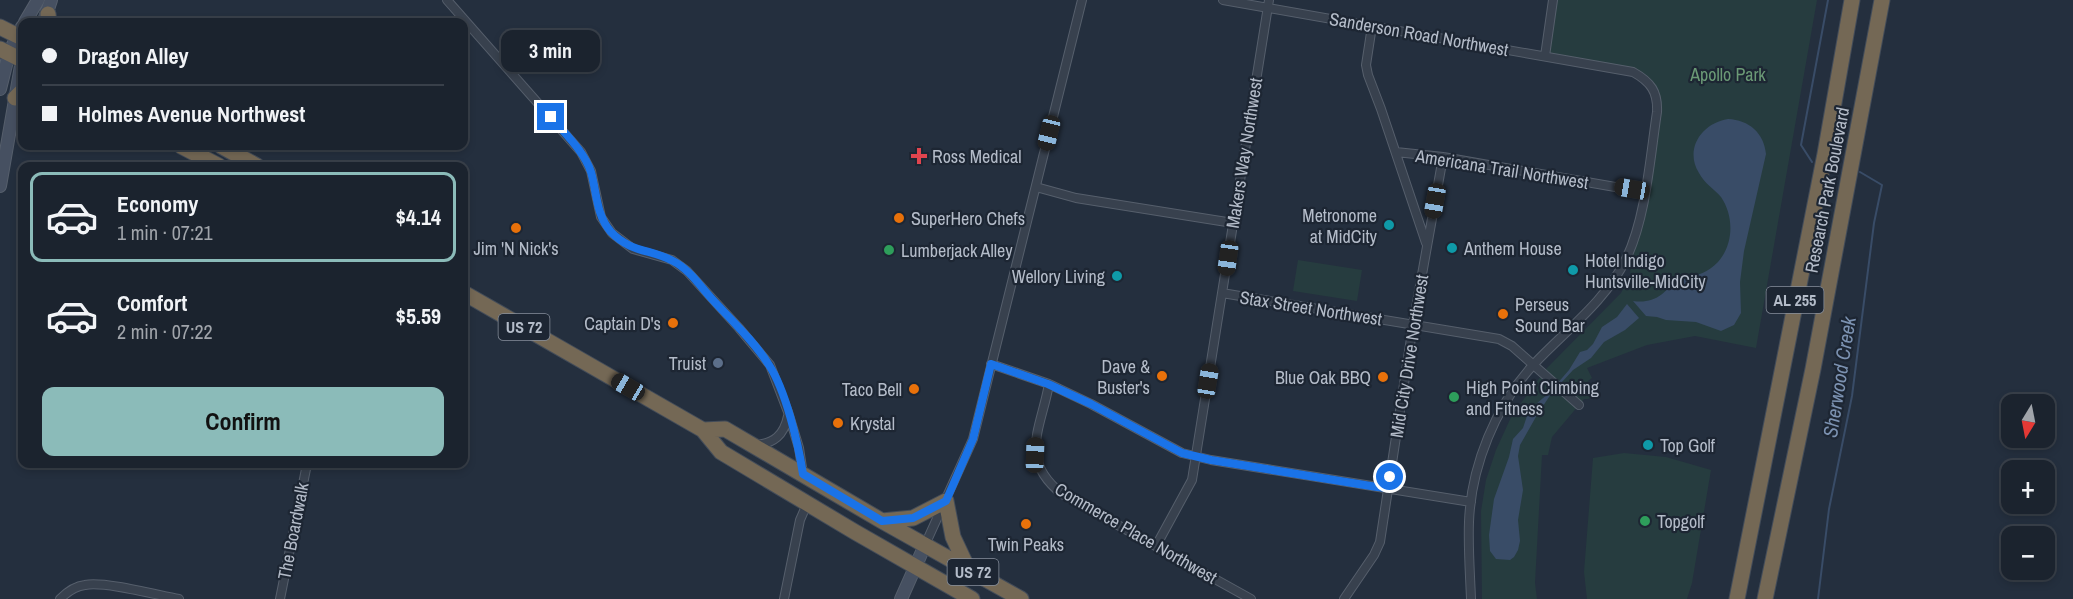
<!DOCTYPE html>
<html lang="en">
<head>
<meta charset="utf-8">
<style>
	:root { --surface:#1b232e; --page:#282f3a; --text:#f1f3f6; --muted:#a0a4aa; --line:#39404a; --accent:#8bbbb9 }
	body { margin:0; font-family:"Archivo Narrow",sans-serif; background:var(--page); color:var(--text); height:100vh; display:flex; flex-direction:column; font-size:22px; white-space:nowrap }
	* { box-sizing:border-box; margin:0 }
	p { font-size:20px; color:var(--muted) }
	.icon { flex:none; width:33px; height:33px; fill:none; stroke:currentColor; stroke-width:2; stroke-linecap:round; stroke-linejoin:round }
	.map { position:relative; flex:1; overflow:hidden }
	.side { position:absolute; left:18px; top:162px; width:450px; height:306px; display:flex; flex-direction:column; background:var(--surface); border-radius:12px; box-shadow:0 3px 9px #0003,0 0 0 2px var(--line) }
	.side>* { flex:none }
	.guide { position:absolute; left:18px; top:18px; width:450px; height:132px; border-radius:12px; box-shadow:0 3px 9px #0003,0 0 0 2px var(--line); display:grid; align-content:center; height:132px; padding:0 24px; background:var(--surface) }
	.needle { width:39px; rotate:190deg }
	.fabs { position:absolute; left:2001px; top:394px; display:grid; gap:12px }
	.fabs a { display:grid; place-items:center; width:54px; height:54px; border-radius:12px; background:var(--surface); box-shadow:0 3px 9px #0003,0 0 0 2px var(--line); font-size:30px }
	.end { position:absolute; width:27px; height:27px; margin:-14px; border:8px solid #1a73e8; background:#fff; box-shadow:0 0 0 3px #fff }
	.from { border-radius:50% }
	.bubble { position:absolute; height:42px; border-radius:12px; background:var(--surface); box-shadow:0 3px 9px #0003,0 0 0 2px var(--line); font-size:20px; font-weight:800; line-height:42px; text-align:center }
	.car { position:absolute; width:18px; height:36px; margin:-18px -9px; border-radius:8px; box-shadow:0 0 4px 2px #0007; background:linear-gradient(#222 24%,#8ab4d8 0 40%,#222 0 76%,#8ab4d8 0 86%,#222 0) }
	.guide b { display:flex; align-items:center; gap:21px; height:57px; font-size:22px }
	.guide b+b { border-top:2px solid var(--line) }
	.guide i { width:15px; height:15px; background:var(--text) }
	ul { padding:10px 0 0; list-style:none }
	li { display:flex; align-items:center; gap:18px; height:90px; margin:0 12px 9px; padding:0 12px; border:3px solid transparent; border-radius:12px }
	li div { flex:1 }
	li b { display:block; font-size:22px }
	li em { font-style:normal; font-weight:800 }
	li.on { border-color:var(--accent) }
	li>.icon { width:54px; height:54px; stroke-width:1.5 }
	.button { display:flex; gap:12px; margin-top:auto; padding:12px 24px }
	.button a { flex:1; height:69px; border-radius:12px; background:var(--accent); color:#111; font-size:24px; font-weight:800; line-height:69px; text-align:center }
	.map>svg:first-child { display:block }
	.green { fill:#263c3f }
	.water { fill:#394c67 }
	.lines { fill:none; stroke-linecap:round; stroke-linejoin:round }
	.stream { stroke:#394c67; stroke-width:2 }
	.street-casing { stroke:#565f6c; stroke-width:10 }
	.secondary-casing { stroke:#565f6c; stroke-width:14 }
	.highway-casing { stroke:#434c59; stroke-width:17 }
	.street { stroke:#38414e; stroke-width:8 }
	.secondary { stroke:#465061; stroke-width:12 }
	.highway { stroke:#746855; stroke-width:15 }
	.route { stroke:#1a73e8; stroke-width:8 }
	.health-dot { fill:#e0444e; stroke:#1d2633; stroke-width:2 }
	.food-dot { fill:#e8710a; stroke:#1d2633; stroke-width:2 }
	.culture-dot { fill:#0f9aa8; stroke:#1d2633; stroke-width:2 }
	.leisure-dot { fill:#2e9e5b; stroke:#1d2633; stroke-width:2 }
	.service-dot { fill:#5c6f8a; stroke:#1d2633; stroke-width:2 }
	.labels { text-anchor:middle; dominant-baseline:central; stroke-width:4.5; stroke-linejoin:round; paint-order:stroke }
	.shield { fill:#1d2633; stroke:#878f9c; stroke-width:1.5 }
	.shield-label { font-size:16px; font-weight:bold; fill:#b4bcc9 }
	.street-label { font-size:18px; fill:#b4bcc9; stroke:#1d2633 }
	.park-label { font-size:18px; fill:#6b9a76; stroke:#1d2633 }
	.poi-label { font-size:18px; fill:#b4bcc9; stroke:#1d2633; text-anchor:start }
	.water-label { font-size:20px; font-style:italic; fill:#7c92b1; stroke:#1d2633 }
</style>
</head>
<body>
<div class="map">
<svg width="2073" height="599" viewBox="0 0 2073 599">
	<rect width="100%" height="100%" fill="#242f3e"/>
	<!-- green -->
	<path class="green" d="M1553 0H1817L1756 348 1695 336 1647 345 1587 368 1592 378 1588 381 1591 386 1595 384 1600 393 1588 399H1584L1552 437 1548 455H1542L1535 583 1537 599H1482L1481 511 1486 480 1496 450 1512 415 1547 368 1621 293 1630 276 1632 244 1658 100 1645 79 1545 56Z
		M1298 260 1362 270 1357 301 1293 291Z
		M1624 453 1666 457 1711 470 1692 583 1687 599H1587L1584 572 1593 458Z"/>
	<!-- water -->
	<path class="water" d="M1728 119C1749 120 1764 133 1766 154L1744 251 1740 282 1741 313 1734 325 1721 331 1696 322 1666 320 1657 317 1646 316 1633 301C1654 304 1666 294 1677 276 1694 278 1706 274 1718 262 1734 244 1734 216 1721 197 1714 189 1704 183 1699 173 1684 149 1702 123 1728 119Z
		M1627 304 1639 318 1625 330 1604 342 1591 358 1573 370 1551 394 1537 415 1520 445 1518 456 1523 490 1518 520 1520 541 1518 550 1514 557 1510 560 1496 559 1490 551 1489 535 1494 499 1509 457 1513 439 1523 428 1529 410 1549 393 1569 370 1580 352 1587 350 1593 344 1602 327 1617 317Z"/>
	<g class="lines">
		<!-- stream -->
		<path class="stream" d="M1812 162 1801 145 1828 0
			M1818 599 1829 509 1852 396 1874 223 1882 185 1860 172"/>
		<defs>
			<path id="street" d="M447 0 581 152 591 171 601 217 612 233 633 249 672 260 687 271 739 328 770 365 788 412 799 448 803 474
				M1223 0 1633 72C1651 82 1658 92 1657 112 1650 158 1646 218 1626 259 1605 302 1566 330 1534 364 1496 405 1471 466 1469 522 1468 547 1470 573 1471 599
				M1372 26 1366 65 1368 75 1381 109 1426 243
				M1545 56 1553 0
				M1396 152 1443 157 1644 192
				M1036 187 1076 198 1233 223
				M1222 293 1499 339 1512 346 1579 405
				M991 364 1049 384 1091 404 1182 453 1211 460 1471 502
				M1049 384C1041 429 1018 459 1062 494L1251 599
				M754 445C774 444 784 435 788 416
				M925 545 973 439 1082 0
				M1156 546 1192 480 1269 0
				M60 599C67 592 75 586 85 585 104 581 157 595 179 599
				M280 599 307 464
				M784 599 800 520 807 504
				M1344 599 1374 555 1380 542 1413 325 1443 157"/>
			<path id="secondary" d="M44 21 51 0
				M25 22 38 0
				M0 89 9 53 22 27
				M0 186 22 60
				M901 599 925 545"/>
			<path id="highway" d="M48 14 49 22
				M0 27 22 38
				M0 49 22 60
				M15 98 22 91
				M181 146 219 166
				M221 146 257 166
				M464 293 703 430 721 452 855 532 972 599
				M703 430 725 429 882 521 1021 599
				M882 521 913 518 946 501 953 537 968 569
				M1737 599 1825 154 1852 0
				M1765 599 1813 369 1882 0"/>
		</defs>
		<!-- street casing -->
		<use href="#street" class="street-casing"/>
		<!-- secondary casing -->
		<use href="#secondary" class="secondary-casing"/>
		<!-- highway casing -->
		<use href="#highway" class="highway-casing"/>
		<!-- street -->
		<use href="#street" class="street"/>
		<!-- secondary -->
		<use href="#secondary" class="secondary"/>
		<!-- highway -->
		<use href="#highway" class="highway"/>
	</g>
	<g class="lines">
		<!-- route -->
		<path class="route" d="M551 117C565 134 584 151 591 172 597 193 596 215 611 232 631 253 651 249 673 261 689 269 700 286 712 299 731 320 754 341 769 365 786 391 798 443 803 474L882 521 913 518 946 501 973 439 991 364 1048 384 1091 404 1182 453 1211 460 1377 487 1388 488 1390 477"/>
	</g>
	<!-- markers -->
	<path class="health-dot" d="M916 147h6v6h6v6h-6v6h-6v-6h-6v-6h6z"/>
	<g class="food-dot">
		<circle cx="899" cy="218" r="6"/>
		<circle cx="516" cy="228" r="6"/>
		<circle cx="1503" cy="314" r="6"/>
		<circle cx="673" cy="323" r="6"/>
		<circle cx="1162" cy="376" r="6"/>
		<circle cx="1383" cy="377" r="6"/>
		<circle cx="914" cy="389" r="6"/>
		<circle cx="838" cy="423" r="6"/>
		<circle cx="1026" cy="524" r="6"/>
	</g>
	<g class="culture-dot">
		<circle cx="1389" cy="225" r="6"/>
		<circle cx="1452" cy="248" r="6"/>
		<circle cx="1573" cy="270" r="6"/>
		<circle cx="1117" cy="276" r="6"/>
		<circle cx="1648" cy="445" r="6"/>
	</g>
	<g class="leisure-dot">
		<circle cx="889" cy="250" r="6"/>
		<circle cx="1454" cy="397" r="6"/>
		<circle cx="1645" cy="521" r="6"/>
	</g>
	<circle class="service-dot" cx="718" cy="363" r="6"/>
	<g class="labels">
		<!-- shield labels -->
		<g class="shield">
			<rect x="1766.5" y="287" width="57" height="26" rx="4.5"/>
			<rect x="498.5" y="314" width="51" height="26" rx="4.5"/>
			<rect x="947.5" y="559" width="51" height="26" rx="4.5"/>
		</g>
		<g class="shield-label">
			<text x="1795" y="300">AL 255</text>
			<text x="524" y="327">US 72</text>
			<text x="973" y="572">US 72</text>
		</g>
		<!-- street labels -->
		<g class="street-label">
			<text transform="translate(1419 34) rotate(10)">Sanderson Road Northwest</text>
			<text transform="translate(1244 153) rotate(-81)">Makers Way Northwest</text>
			<text transform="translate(1502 169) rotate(9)">Americana Trail Northwest</text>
			<text transform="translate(1827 190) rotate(-79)">Research Park Boulevard</text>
			<text transform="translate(1311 308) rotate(9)">Stax Street Northwest</text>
			<text transform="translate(1409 356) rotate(-81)">Mid City Drive Northwest</text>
			<text transform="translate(293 531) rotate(-79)">The Boardwalk</text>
			<text transform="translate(1136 533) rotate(30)">Commerce Place Northwest</text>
		</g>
		<!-- park labels -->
		<g class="park-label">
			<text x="1728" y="74">Apollo Park</text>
		</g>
		<!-- poi labels -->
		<g class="poi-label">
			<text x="932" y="156">Ross Medical</text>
			<text x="1377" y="215" text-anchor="end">Metronome<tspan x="1377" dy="21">at MidCity</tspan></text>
			<text x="911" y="218">SuperHero Chefs</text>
			<text x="516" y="248" text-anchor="middle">Jim 'N Nick's</text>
			<text x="1464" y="248">Anthem House</text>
			<text x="901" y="250">Lumberjack Alley</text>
			<text x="1585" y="260">Hotel Indigo<tspan x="1585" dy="21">Huntsville-MidCity</tspan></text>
			<text x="1105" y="276" text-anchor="end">Wellory Living</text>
			<text x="1515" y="304">Perseus<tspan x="1515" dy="21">Sound Bar</tspan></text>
			<text x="661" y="323" text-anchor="end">Captain D's</text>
			<text x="706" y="363" text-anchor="end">Truist</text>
			<text x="1150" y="366" text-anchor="end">Dave &amp;<tspan x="1150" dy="21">Buster's</tspan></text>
			<text x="1371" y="377" text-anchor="end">Blue Oak BBQ</text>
			<text x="1466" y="387">High Point Climbing<tspan x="1466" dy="21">and Fitness</tspan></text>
			<text x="902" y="389" text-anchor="end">Taco Bell</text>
			<text x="850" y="423">Krystal</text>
			<text x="1660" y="445">Top Golf</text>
			<text x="1657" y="521">Topgolf</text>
			<text x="1026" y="544" text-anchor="middle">Twin Peaks</text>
		</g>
		<!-- water labels -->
		<g class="water-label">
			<text transform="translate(1839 377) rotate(-81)">Sherwood Creek</text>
		</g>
	</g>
</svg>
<div class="fabs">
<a><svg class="needle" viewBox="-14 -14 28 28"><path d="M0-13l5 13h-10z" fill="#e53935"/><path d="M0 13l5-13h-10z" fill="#a0a4aa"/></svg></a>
<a>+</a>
<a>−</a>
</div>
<i class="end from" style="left:1390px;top:477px"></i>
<i class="end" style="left:551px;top:117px"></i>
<div class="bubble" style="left:501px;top:30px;width:99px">3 min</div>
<i class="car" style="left:1049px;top:133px;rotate:194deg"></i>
<i class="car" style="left:1632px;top:189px;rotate:280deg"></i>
<i class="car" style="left:1435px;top:201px;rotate:190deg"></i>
<i class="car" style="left:1228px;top:258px;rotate:188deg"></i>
<i class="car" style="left:1208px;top:381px;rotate:9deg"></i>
<i class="car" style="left:628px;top:387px;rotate:300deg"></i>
<i class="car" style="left:1035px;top:455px;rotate:2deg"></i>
<div class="guide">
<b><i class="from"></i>Dragon Alley</b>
<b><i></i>Holmes Avenue Northwest</b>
</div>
<section class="side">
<ul>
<li class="on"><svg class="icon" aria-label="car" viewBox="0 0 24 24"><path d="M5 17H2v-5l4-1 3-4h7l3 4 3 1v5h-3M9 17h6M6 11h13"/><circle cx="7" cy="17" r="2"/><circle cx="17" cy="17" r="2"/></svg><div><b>Economy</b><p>1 min · 07:21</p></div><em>$4.14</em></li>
<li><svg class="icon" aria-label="car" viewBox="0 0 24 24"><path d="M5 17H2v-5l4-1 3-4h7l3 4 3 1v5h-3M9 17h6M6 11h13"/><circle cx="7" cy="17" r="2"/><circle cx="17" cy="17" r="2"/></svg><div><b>Comfort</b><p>2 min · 07:22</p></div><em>$5.59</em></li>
</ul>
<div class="button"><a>Confirm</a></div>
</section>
</div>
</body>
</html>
